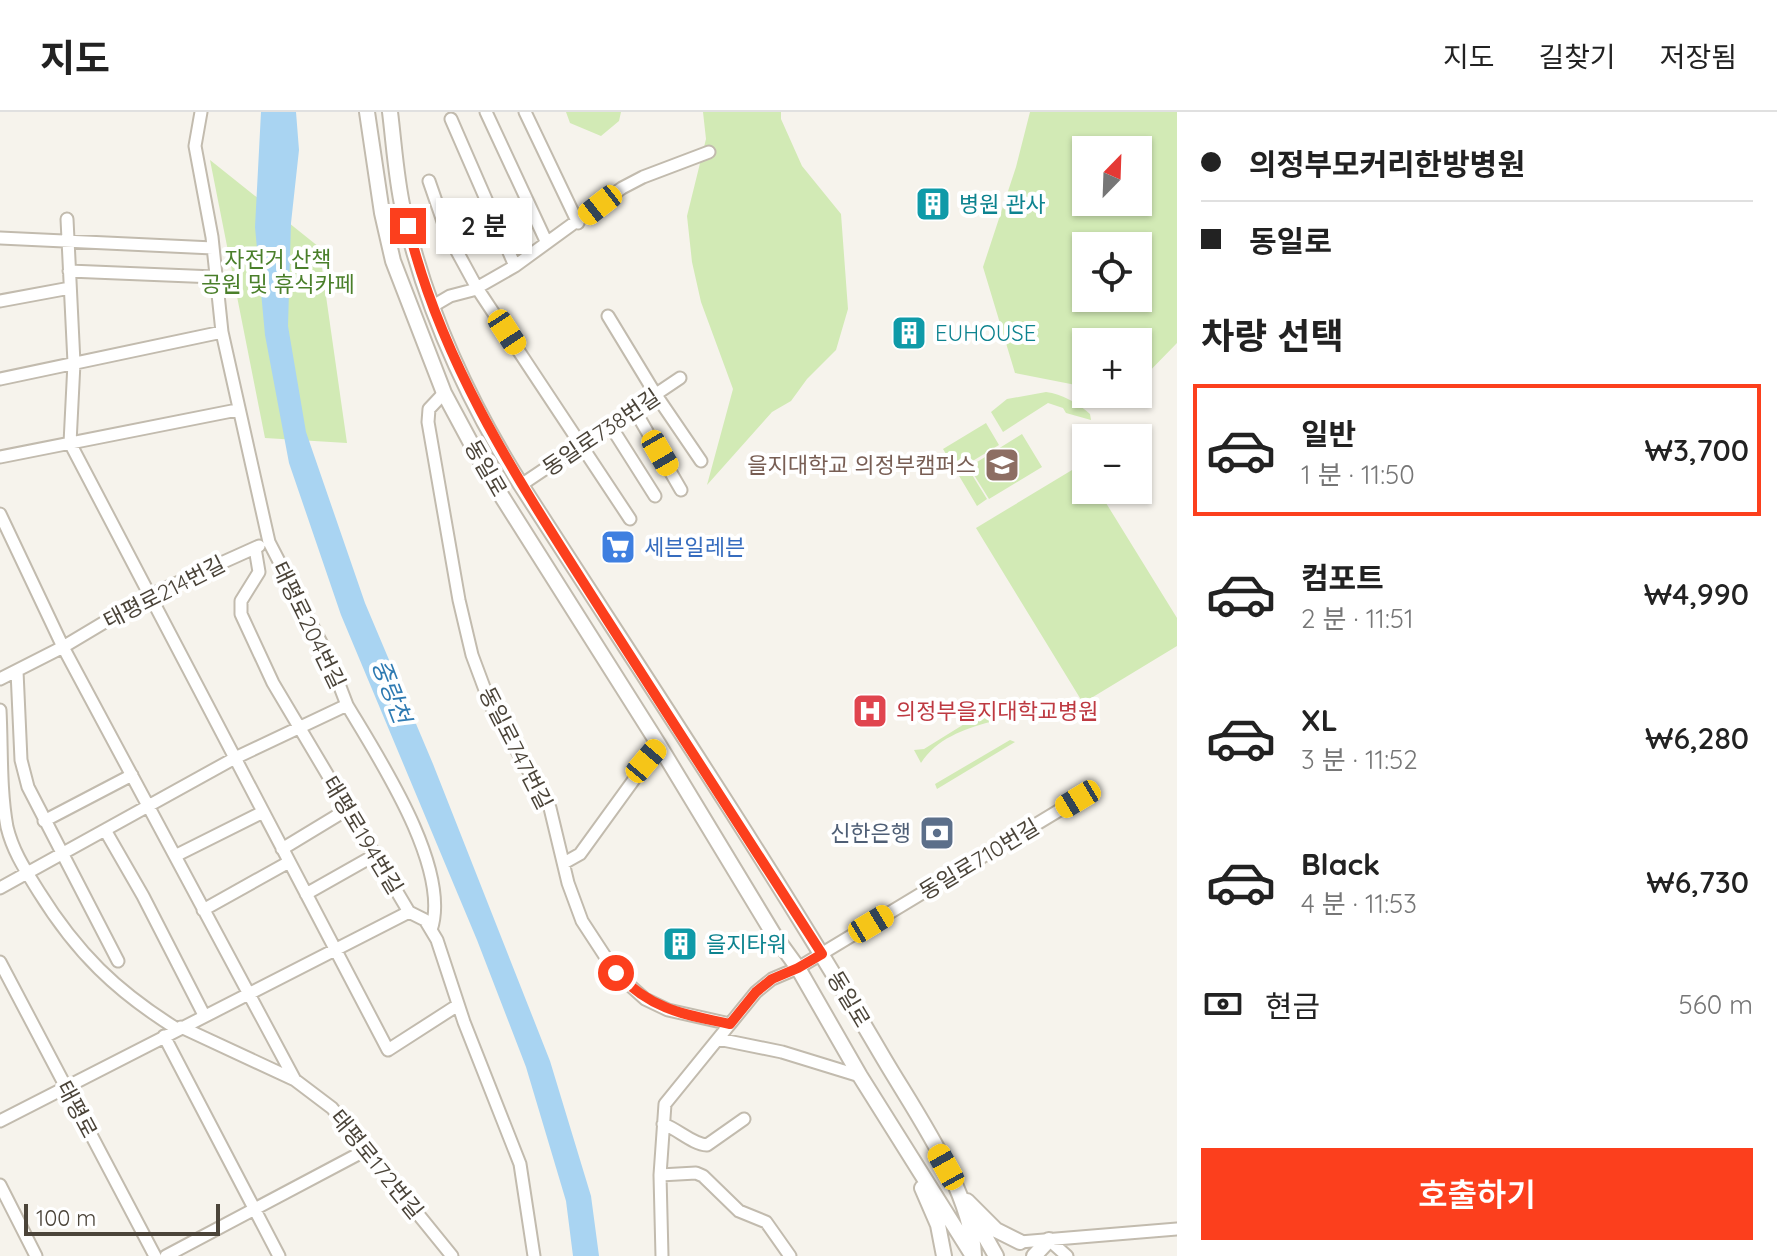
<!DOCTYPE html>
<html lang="ko">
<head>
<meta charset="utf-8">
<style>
	:root { --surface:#fff; --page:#f2f2f2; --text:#222; --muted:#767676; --line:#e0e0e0; --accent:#fc3f1d }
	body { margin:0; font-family:Quicksand,"Noto Sans KR",sans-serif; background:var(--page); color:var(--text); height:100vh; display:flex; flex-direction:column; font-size:30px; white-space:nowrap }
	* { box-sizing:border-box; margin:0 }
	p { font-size:26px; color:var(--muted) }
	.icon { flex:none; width:44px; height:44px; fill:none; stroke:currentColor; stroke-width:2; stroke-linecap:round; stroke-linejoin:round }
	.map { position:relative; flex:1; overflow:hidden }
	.drawer { display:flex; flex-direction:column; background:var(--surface); width:600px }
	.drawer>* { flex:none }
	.hud { display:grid; align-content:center; height:176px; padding:0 24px; background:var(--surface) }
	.needle { width:52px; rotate:23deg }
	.tools { position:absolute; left:1072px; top:24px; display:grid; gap:16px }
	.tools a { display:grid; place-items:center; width:80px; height:80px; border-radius:0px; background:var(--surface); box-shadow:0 2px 6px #0004; font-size:40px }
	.scale { position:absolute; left:24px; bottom:20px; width:196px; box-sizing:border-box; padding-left:8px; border:4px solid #4b4439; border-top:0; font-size:22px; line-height:28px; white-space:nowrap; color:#4b4439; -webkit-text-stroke:6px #fff; paint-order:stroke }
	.end { position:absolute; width:36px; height:36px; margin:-18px; border:10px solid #fc3f1d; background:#fff; box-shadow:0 0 0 4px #fff }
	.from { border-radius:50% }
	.bubble { position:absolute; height:56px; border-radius:0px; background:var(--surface); box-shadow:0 2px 6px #0004; font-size:26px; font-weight:600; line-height:56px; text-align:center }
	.car { position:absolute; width:24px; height:48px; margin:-24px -12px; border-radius:10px; box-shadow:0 0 6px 2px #0007; background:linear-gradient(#f5c518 24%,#345 0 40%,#f5c518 0 76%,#345 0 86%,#f5c518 0) }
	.hud b { display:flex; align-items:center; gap:28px; height:76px; font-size:30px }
	.hud b+b { border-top:2px solid var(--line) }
	.hud i { width:20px; height:20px; background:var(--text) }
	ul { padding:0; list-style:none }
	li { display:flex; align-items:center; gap:24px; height:132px; margin:0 16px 12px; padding:0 8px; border:4px solid transparent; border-radius:0px }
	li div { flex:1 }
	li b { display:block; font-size:30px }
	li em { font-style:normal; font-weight:600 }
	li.current { border-color:var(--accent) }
	li>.icon { width:72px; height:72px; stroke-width:1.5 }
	h2 { padding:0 24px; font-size:36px; line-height:96px }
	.pay { display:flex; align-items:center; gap:20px; height:88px; padding:0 24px; font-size:30px }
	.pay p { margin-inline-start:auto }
	.cta { display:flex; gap:16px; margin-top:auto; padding:16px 24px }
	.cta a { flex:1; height:92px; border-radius:0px; background:var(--accent); color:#fff; font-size:32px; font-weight:600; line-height:92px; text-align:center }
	header { display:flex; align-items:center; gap:48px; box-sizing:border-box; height:112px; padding:0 40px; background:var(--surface); border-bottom:2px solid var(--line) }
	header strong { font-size:38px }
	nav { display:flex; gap:44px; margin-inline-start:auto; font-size:28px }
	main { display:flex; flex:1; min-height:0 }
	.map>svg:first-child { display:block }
	.green { fill:#d2eab5; fill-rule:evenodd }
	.water { fill:#a9d4f2 }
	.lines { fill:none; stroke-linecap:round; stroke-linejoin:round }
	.minor-casing { stroke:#c2bbae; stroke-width:15 }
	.tertiary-casing { stroke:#c2bbae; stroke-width:18 }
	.minor { stroke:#fff; stroke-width:11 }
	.tertiary { stroke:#fff; stroke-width:14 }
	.route { stroke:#fc3f1d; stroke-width:10 }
	.labels { text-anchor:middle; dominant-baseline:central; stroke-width:8; stroke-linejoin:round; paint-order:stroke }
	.culture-label { font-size:22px; fill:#0d838f; stroke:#fff; text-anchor:start }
	.park-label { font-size:22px; fill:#4a7f2a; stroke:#fff }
	.street-label { font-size:22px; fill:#4b4439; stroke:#fff }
	.education-label { font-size:22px; fill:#785e54; stroke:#fff; text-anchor:end }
	.shop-label { font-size:22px; fill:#366cbe; stroke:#fff; text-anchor:start }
	.health-label { font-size:22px; fill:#be3a42; stroke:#fff; text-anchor:start }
	.service-label { font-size:22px; fill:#4e5e75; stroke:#fff; text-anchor:end }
	.water-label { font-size:24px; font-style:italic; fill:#2e7ab2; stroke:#fff }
</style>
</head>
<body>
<header>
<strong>지도</strong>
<nav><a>지도</a><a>길찾기</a><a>저장됨</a></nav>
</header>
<main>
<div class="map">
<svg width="1177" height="1144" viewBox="0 0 1177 1144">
	<rect width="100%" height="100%" fill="#f6f3ec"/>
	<!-- green -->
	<path class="green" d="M566 0H621L619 9 601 24 570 11Z
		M703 0H781V7L802 54 841 102 848 197 836 238 807 267 791 289 772 300 707 373 733 277 701 190 692 150 687 104 706 27Z
		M1030 0H1177V231L1138 271V230H1086V275L1015 261 983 155 1016 55ZM1086 38H1138V90H1086ZM1086 134H1138V186H1086Z
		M210 48 319 135 347 331 265 326Z
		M1046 280C1062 282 1078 291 1090 302L1091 308 1066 301 1063 296 1048 291 1003 320 991 300 1007 287Z
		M986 311 999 333 966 353 987 387 977 394 943 337Z
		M1022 322 1042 355 989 387 969 355Z
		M1082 352 1086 358V378H1098L1177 506V534L1083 591 976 416Z
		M988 600 992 604 990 610C964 617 936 627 921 651L914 638 924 637 982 601Z
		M1010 628 1015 630 937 677 935 672Z"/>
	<!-- water -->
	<path class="water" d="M261 0H296L299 38 291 111 288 214 306 320 365 491 433 652 550 949 591 1084 599 1144H573L566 1089 526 955 477 828 341 503 289 351 265 223 255 115Z"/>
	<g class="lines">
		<defs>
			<path id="minor" d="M486 0 546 129
				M525 0 578 111
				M451 7 515 154
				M429 69 447 121 477 176 630 407
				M67 107 74 251 70 331
				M0 126 213 136
				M69 159 215 165
				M0 189 70 176
				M433 194 450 184 473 178 515 154 622 76 643 65 709 40
				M608 204 656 283 701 349
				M0 267 222 220
				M444 281 429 297 428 310 459 488 472 543 491 594 550 696 568 771 582 809 616 861 645 887 668 898 730 912
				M634 297 681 378
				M610 313 655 384
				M70 331 388 938 458 893
				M0 345 237 298
				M521 373 680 266
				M0 402 63 535 295 968
				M255 436 259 460 241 489V502L273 571 409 800
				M17 559 21 648 28 675 118 849
				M0 567 63 535 150 483 259 434
				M347 593C378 645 452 757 431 818
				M0 598C2 636 0 677 7 715 13 740 26 759 39 780 77 841 116 879 177 917
				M44 709 132 663
				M105 718 143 784 204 903
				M282 737 348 697
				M175 744 263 700
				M564 751 580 742 659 633
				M0 776 235 646 347 593 329 546 269 430 222 220 212 125 195 34 201 0
				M306 782 375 743
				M203 798 289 750
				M409 800 425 808 437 828 464 910 520 1052 534 1144
				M0 850 155 1144
				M181 915 295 968 332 996 452 1144
				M164 924 279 1144
				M718 927 782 940 860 964
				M0 1009 409 800
				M663 1012C678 1017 692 1032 707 1033L744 1007
				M660 1063 696 1061 703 1064 739 1099 766 1110 790 1144
				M0 1073 36 1144
				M1049 1128 1067 1144
				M1020 1130 1177 1117
				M166 1144 366 1038
				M662 1144 660 1063 665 992 756 880 772 867 798 856 1078 687"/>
			<path id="tertiary" d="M367 0 382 101 393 149 444 281 487 361 659 633 774 823 798 856 860 964 973 1144
				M390 0C394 32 396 66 403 97 425 194 468 289 521 373 643 563 770 752 884 947 917 1003 972 1080 974 1144
				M922 1076 938 1113 944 1144
				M967 1089 996 1118 1020 1130
				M974 1105 996 1144
				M1034 1144 1049 1128"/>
		</defs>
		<!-- minor casing -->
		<use href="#minor" class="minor-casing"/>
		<!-- tertiary casing -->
		<use href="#tertiary" class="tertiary-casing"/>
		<!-- minor -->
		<use href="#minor" class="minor"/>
		<!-- tertiary -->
		<use href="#tertiary" class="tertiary"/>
	</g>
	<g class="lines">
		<!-- route -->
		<path class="route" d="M408 114C443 259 527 381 606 506 678 618 749 730 822 842L798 856 772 867 756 880 730 912C681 902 653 898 616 861"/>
	</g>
	<!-- icons -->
	<defs>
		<symbol id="building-square" viewBox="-11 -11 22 22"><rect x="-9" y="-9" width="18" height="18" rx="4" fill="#0f9aa8" stroke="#fff"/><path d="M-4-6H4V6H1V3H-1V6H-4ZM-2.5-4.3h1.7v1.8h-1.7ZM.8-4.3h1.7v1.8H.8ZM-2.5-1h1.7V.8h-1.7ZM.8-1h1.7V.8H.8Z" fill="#fff"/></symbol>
		<symbol id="university-square" viewBox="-11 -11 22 22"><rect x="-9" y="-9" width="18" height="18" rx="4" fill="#8d6e63" stroke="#fff"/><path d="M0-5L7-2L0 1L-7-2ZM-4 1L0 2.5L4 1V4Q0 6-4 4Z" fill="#fff"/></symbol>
		<symbol id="supermarket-square" viewBox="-11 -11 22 22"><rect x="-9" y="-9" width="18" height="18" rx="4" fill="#3f7fe0" stroke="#fff"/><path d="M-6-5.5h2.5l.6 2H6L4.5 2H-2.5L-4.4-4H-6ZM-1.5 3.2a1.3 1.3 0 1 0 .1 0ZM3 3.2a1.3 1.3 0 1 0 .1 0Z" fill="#fff"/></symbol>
		<symbol id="hospital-square" viewBox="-11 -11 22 22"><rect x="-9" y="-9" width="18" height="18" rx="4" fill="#e0444e" stroke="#fff"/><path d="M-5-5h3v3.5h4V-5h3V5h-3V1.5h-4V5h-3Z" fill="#fff"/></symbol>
		<symbol id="bank-square" viewBox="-11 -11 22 22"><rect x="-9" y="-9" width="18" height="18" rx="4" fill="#5c6f8a" stroke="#fff"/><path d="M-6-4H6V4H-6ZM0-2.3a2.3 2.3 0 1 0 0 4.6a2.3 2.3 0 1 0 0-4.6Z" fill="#fff"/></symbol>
	</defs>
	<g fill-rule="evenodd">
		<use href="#building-square" x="913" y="72" width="40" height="40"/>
		<use href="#building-square" x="889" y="201" width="40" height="40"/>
		<use href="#university-square" x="982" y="333" width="40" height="40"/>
		<use href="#supermarket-square" x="598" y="415" width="40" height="40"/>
		<use href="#hospital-square" x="850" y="579" width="40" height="40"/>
		<use href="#bank-square" x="917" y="701" width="40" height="40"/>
		<use href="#building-square" x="660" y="812" width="40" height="40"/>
	</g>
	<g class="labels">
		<!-- culture labels -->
		<g class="culture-label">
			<text x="959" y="92">병원 관사</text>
			<text x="935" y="221">EUHOUSE</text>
			<text x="706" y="832">을지타워</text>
		</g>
		<!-- park labels -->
		<g class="park-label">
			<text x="278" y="147">자전거 산책<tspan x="278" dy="25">공원 및 휴식카페</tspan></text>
		</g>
		<!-- street labels -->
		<g class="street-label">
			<text transform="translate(601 320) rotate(-34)">동일로738번길</text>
			<text transform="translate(486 356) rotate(60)">동일로</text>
			<text transform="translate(164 480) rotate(-27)">태평로214번길</text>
			<text transform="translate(309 513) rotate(64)">태평로204번길</text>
			<text transform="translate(516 636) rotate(63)">동일로747번길</text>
			<text transform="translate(363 723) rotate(59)">태평로194번길</text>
			<text transform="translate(979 747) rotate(-31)">동일로710번길</text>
			<text transform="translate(849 887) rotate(59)">동일로</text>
			<text transform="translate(77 997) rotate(62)">태평로</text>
			<text transform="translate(377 1052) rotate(51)">태평로172번길</text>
		</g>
		<!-- education labels -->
		<g class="education-label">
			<text x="976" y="353">을지대학교 의정부캠퍼스</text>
		</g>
		<!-- shop labels -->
		<g class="shop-label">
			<text x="644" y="435">세븐일레븐</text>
		</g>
		<!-- health labels -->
		<g class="health-label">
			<text x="896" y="599">의정부을지대학교병원</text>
		</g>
		<!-- service labels -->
		<g class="service-label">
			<text x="911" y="721">신한은행</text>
		</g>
		<!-- water labels -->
		<g class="water-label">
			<text transform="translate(392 579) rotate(69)">중랑천</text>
		</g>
	</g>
</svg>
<div class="tools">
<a><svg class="needle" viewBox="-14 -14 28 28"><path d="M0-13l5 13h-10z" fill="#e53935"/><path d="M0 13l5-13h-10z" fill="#767676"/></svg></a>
<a><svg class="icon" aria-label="locate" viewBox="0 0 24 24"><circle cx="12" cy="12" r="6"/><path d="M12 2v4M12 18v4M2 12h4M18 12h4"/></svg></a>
<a>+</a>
<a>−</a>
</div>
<div class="scale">100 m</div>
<i class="end from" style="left:616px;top:861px"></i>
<i class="end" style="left:408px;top:114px"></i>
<div class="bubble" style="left:436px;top:86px;width:96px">2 분</div>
<i class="car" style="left:600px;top:93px;rotate:232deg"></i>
<i class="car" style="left:507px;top:220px;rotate:147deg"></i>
<i class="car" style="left:660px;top:341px;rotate:150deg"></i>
<i class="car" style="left:646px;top:649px;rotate:40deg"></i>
<i class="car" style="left:1078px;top:687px;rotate:239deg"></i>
<i class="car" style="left:871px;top:812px;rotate:59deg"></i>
<i class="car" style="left:946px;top:1055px;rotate:331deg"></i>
</div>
<section class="drawer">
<div class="hud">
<b><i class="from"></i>의정부모커리한방병원</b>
<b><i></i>동일로</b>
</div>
<h2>차량 선택</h2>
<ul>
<li class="current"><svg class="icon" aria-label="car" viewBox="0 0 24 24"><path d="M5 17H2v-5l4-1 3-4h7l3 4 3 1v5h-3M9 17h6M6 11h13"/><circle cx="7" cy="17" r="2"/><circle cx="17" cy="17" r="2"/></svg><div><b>일반</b><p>1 분 · 11:50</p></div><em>₩3,700</em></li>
<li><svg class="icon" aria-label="car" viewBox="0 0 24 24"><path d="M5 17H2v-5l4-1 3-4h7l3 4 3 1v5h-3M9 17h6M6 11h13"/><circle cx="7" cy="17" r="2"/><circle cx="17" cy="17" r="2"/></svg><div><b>컴포트</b><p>2 분 · 11:51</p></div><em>₩4,990</em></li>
<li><svg class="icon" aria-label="car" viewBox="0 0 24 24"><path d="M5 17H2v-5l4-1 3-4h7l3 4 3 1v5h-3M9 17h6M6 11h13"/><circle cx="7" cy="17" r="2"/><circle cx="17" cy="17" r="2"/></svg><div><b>XL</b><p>3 분 · 11:52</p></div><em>₩6,280</em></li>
<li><svg class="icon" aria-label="car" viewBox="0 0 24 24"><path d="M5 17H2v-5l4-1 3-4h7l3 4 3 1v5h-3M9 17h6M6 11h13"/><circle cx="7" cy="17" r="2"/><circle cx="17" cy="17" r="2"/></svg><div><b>Black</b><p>4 분 · 11:53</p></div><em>₩6,730</em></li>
</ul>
<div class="pay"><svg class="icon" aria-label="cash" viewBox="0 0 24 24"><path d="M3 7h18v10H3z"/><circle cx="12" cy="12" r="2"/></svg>현금<p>560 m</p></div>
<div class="cta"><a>호출하기</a></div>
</section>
</main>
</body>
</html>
